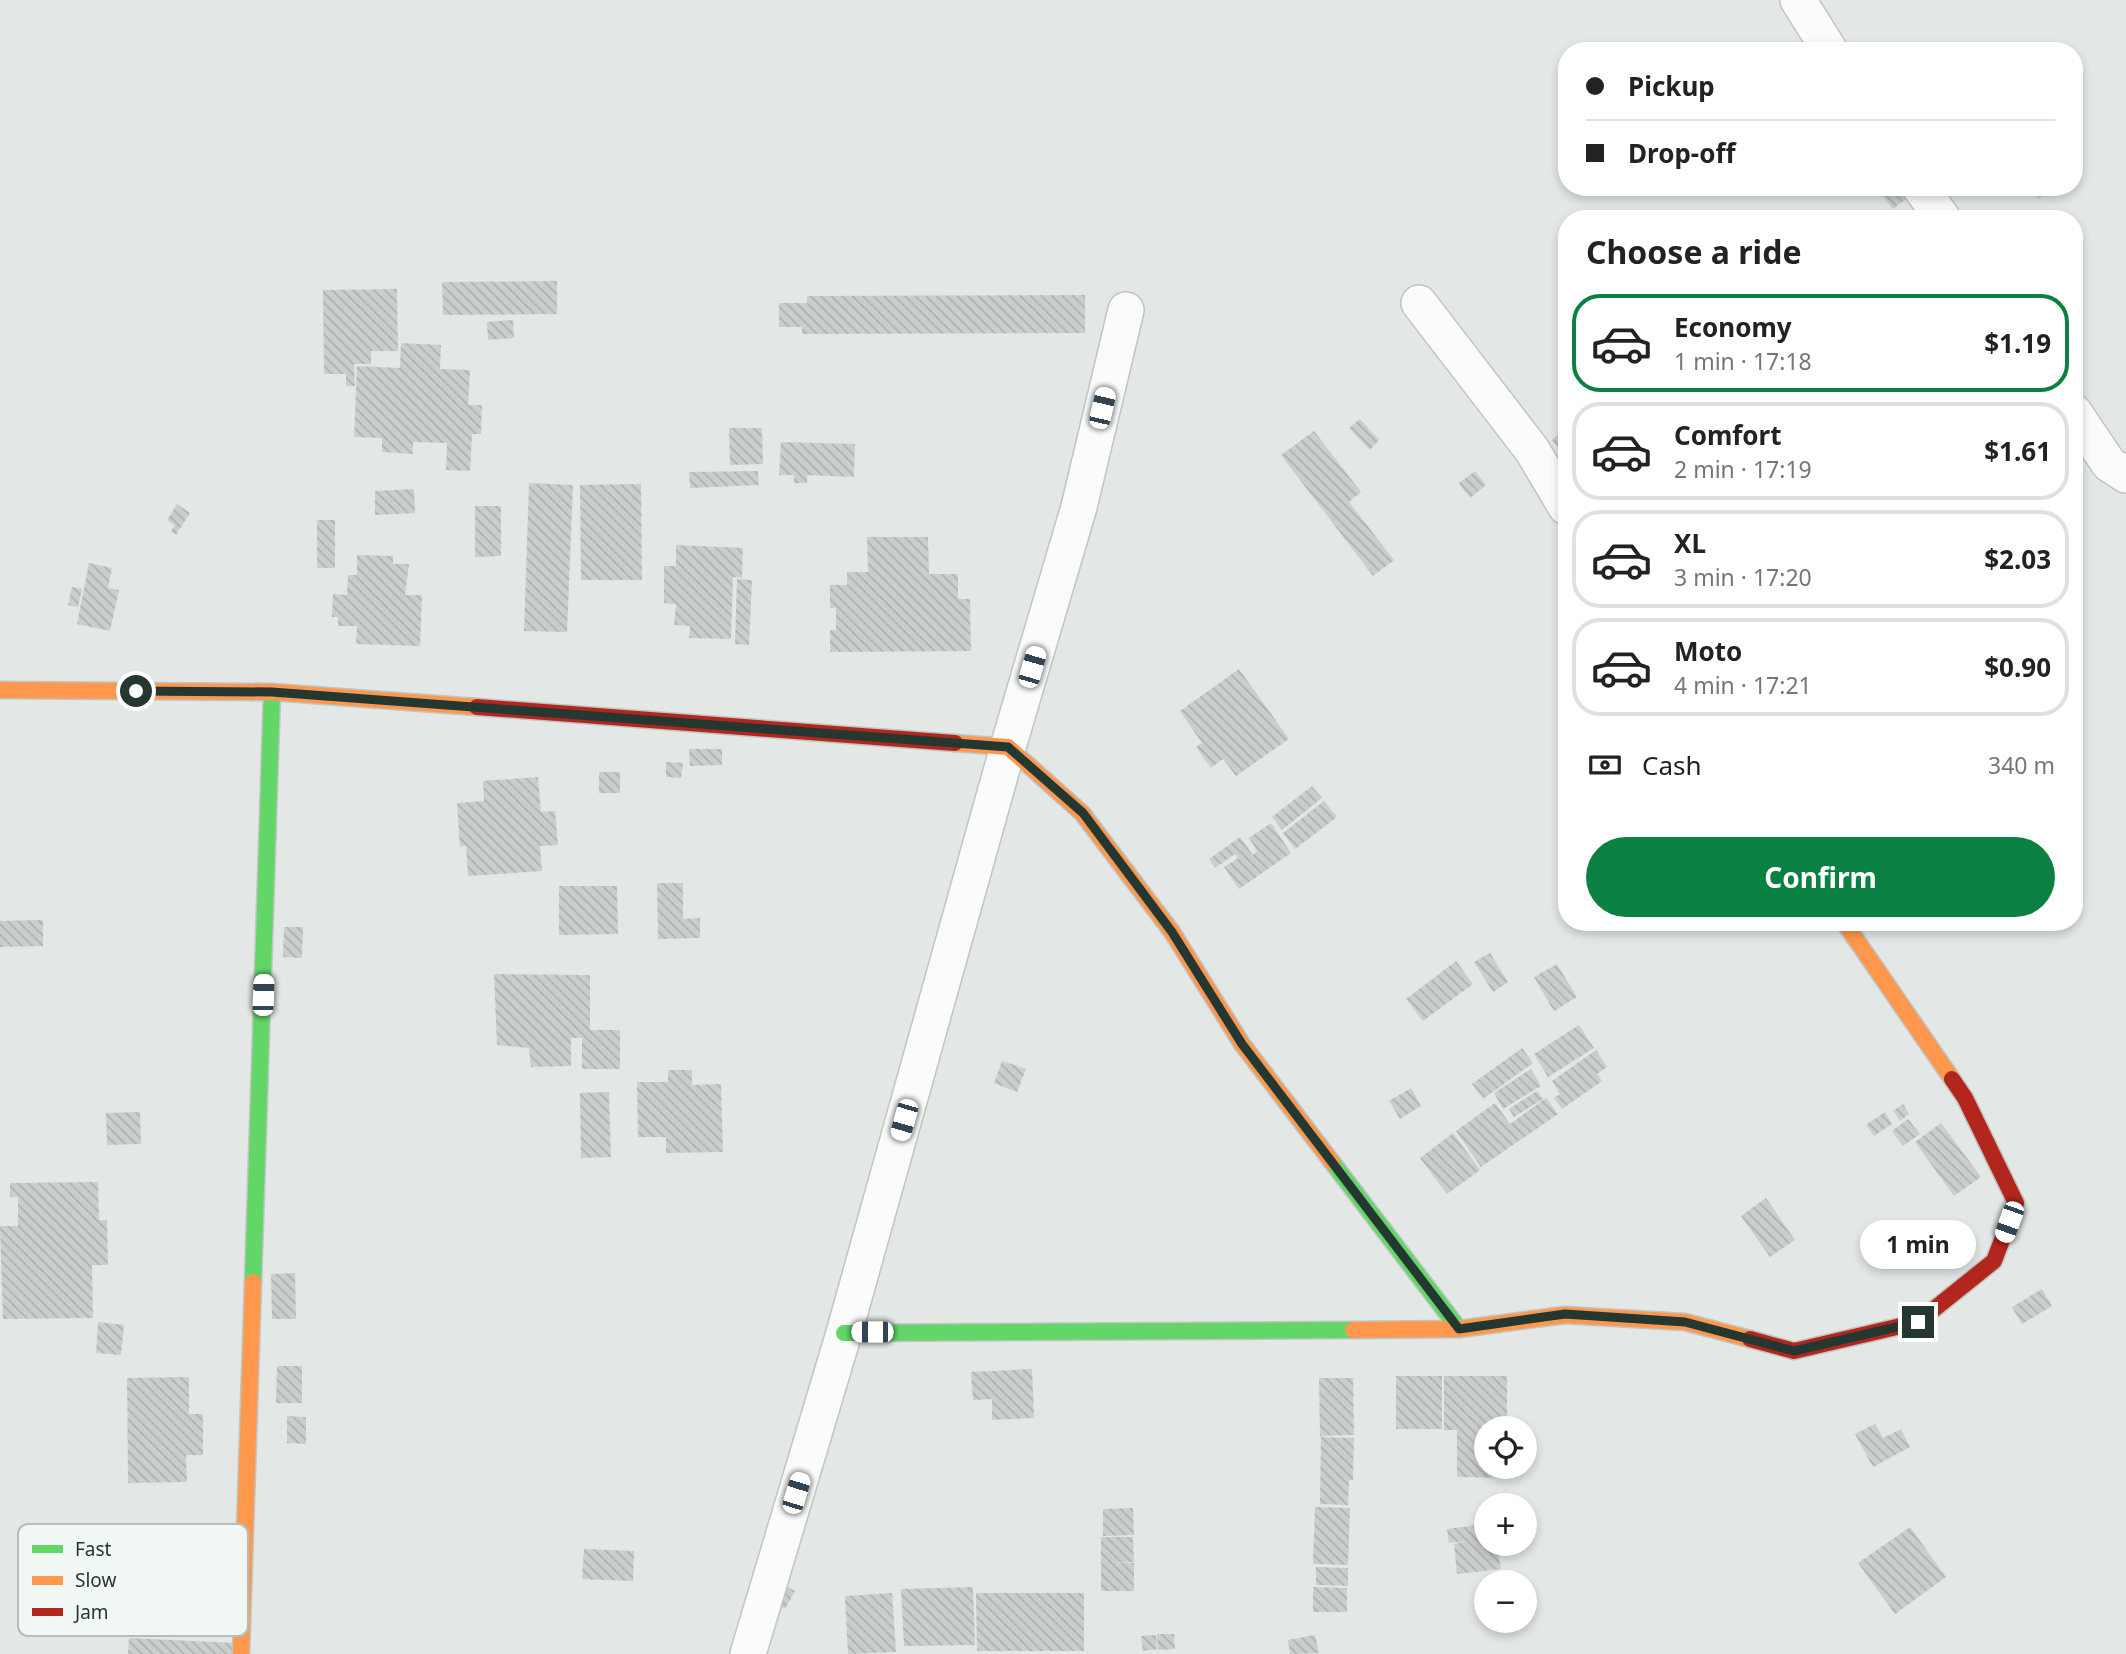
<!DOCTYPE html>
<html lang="en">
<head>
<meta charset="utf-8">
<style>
	:root { --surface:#fff; --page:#f6f6f6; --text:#222; --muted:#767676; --line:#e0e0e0; --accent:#0b8043 }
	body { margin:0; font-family:"Noto Sans",sans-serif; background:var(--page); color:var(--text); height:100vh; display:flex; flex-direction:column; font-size:26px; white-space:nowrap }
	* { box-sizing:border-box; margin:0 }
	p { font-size:23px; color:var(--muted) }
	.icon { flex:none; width:38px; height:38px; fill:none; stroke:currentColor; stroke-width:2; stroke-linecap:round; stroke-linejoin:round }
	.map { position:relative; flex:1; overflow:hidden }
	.side { position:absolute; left:1558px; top:210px; width:525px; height:721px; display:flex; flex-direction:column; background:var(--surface); border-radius:28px; box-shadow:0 4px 10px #0003 }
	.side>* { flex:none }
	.hud { position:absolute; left:1558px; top:42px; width:525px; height:154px; border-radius:28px; box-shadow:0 4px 10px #0003; display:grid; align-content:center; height:154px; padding:0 28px; background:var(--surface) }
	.fabs { position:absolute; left:1474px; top:1416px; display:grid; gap:14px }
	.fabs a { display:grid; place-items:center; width:63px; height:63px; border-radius:50%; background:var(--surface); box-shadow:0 4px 10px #0003; font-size:35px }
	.end { position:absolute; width:32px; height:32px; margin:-16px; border:9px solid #243831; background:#fff; box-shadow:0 0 0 4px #fff }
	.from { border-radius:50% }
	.bubble { position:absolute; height:49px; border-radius:24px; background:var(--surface); box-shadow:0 4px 10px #0003; font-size:23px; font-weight:700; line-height:49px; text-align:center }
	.car { position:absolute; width:21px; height:42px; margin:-21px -10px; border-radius:9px; box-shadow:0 0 5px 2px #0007; background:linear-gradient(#fff 24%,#345 0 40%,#fff 0 76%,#345 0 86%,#fff 0) }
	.hud b { display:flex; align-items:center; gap:24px; height:66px; font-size:26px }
	.hud b+b { border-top:2px solid var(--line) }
	.hud i { width:18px; height:18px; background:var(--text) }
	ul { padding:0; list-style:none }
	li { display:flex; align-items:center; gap:21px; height:98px; margin:0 14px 10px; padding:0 14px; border:4px solid var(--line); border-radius:28px }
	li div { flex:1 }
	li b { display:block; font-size:26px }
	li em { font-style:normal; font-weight:700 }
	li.active { border-color:var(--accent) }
	li>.icon { width:63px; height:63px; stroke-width:1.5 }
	h2 { padding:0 28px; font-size:32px; line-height:84px }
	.pay { display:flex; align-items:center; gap:18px; height:77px; padding:0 28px; font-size:26px }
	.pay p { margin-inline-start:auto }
	.primary-button { display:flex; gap:14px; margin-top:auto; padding:14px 28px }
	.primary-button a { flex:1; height:80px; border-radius:42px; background:var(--accent); color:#fff; font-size:28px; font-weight:700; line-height:80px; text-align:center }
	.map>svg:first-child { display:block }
	.building { fill:url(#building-back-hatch) }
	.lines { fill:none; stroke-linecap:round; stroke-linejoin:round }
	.street-casing { stroke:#c0c4c2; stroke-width:38 }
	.fast-casing { stroke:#c0c5c2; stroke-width:19 }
	.slow-casing { stroke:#c0c5c2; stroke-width:19 }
	.jam-casing { stroke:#c0c5c2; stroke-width:19 }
	.street { stroke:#fbfbfb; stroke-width:35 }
	.fast { stroke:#63d668; stroke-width:16 }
	.slow { stroke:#ff974d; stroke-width:16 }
	.jam { stroke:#b3261e; stroke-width:16 }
	.route { stroke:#243831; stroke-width:9 }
	.key { fill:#f1f7f3; stroke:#b4beb9; stroke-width:2 }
	.key-label { font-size:19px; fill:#243831 }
</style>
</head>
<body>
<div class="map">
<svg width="2126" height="1654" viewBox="0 0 2126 1654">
	<defs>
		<pattern id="building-back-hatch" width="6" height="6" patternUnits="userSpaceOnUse" patternTransform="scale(1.75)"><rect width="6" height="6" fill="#cacfcd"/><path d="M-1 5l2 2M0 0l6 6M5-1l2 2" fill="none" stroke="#adb2b0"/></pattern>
	</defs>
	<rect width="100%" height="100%" fill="#e3e7e5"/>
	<!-- building -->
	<path class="building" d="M1876 187H1905L1911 195 1893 209Z
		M2032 187H2060L2038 199Z
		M557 281V314L443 315 442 282Z
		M397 289 398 351H371V364H354L355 386H346V374H324L323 290Z
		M1085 295V333L802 334V327H779V303H807V296Z
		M513 320 514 338 488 340 487 322Z
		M401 343 441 345 440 369 470 370 468 405H482L481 434H472L470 471 446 470 447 443 413 442V454L382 452V438L354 437 357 366 400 368Z
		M1360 419 1379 440 1370 450 1349 428Z
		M729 428H762L763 464 730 465Z
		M1566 428V448L1562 452 1552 440Z
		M1314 431 1361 492 1349 502 1394 560 1373 576 1281 455Z
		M781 442 855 444 854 477 807 475V483H794V475H779Z
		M758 471 759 485 690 488 689 472Z
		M1475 471 1486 485 1470 498 1459 483Z
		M529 483 573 485 567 632 524 631Z
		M641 484 642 580H581L580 485Z
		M414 489 415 513 375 515V491Z
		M177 504 190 513 176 535 171 531 175 525 167 520Z
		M475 506H501V556L475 557Z
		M317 520H335V568H317Z
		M867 537H928L929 574H958V599H970L971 651 830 652V630H836V608H830V585H847V572H868Z
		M676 545 743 548 742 578 733 577 731 639 689 638 690 626 674 625 676 604 664 603V566H676Z
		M357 555 393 556V564H409L405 595H422L420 646 356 644 357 626H338V617H332L333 594 347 595 348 575H357Z
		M89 563 112 568 108 588 119 590 110 631 77 624Z
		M737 579 752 580 749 645 735 644Z
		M72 587 82 589 78 607 68 605Z
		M1239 669 1289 739 1236 776 1223 759 1211 768 1196 747 1202 743 1180 711Z
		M689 749H722V765L690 766Z
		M666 762 683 763 681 778 666 777Z
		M599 772H620V793H599Z
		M538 777 541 812 555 811 558 845 540 846 542 871 468 876 466 846 460 847 457 803 484 801 483 781Z
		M1312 786 1322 798 1282 830 1272 817Z
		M1324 801 1337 817 1295 849 1283 833Z
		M1271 823 1291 853 1239 889 1224 867 1238 858 1235 854 1215 868 1209 859 1240 837 1253 855 1257 851 1249 838Z
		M657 883H683V919L700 918V938L658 939Z
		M559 886H617L618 934 559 935Z
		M43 920V946L0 947V921Z
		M284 927H303L302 958 283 957Z
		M1490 953 1508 982 1493 992 1474 962Z
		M1456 961 1473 984 1423 1021 1406 999Z
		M1557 964 1577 997 1554 1011 1534 977Z
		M494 974 590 975V1030H620V1069H582V1038H571V1066L531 1067 529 1048 497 1045Z
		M1579 1025 1594 1048 1548 1077 1534 1054Z
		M1522 1048 1533 1063 1483 1099 1472 1084Z
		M1596 1050 1607 1067 1597 1074 1602 1081 1562 1109 1554 1098 1560 1094 1552 1081Z
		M1002 1061 1026 1069 1017 1092 994 1083Z
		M1531 1069 1541 1086 1503 1109 1494 1093Z
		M668 1070H692V1085L721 1084 723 1152 666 1153V1137H638L637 1082H668Z
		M1411 1088 1421 1106 1400 1119 1389 1101Z
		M1537 1091 1543 1099 1514 1117 1509 1109Z
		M609 1092 611 1157 581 1158 580 1093Z
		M1546 1098 1558 1114 1481 1167 1456 1131 1495 1103 1510 1124Z
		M1903 1104 1909 1114 1900 1121 1893 1111Z
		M140 1112 141 1144 107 1145 106 1113Z
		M1885 1112 1892 1124 1874 1136 1866 1125Z
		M1908 1119 1920 1134 1903 1146 1892 1131Z
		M1941 1123 1981 1177 1954 1196 1915 1142Z
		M1453 1133 1480 1170 1447 1194 1420 1158Z
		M98 1182 99 1220H107L108 1265H92L93 1318 3 1319 0 1226H18V1197H10V1183Z
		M1766 1198 1795 1240 1770 1257 1741 1216Z
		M295 1273 296 1319H272L271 1274Z
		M2042 1289 2052 1306 2022 1324 2012 1307Z
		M98 1322 124 1325 121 1355 96 1353Z
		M277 1366H302V1403H276Z
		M1032 1369 1034 1418 992 1420V1399L973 1400 971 1372Z
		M1396 1376H1442V1429H1396Z
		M1444 1376H1507V1428H1486V1466H1506V1478L1457 1477V1430H1444Z
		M189 1377V1414H203V1455H186L187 1482 128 1483 127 1378Z
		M1319 1378H1353L1354 1435 1320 1436Z
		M287 1416 306 1417V1444L287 1443Z
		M1875 1424 1883 1438 1901 1429 1910 1447 1873 1467 1855 1434Z
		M1321 1437 1354 1438 1353 1480H1349L1348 1505 1320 1504Z
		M1315 1507 1350 1508 1348 1565 1313 1564Z
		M1133 1508 1134 1535 1103 1536V1509Z
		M1486 1524V1544H1497L1501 1569 1457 1574 1454 1544 1469 1541 1449 1543 1447 1529Z
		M1910 1527 1946 1577 1895 1614 1858 1563Z
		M1101 1537H1133L1134 1562 1112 1563H1134V1591H1101Z
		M584 1549 634 1551 633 1581 582 1579Z
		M1316 1567 1348 1568V1586L1316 1585Z
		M777 1582 795 1591 785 1609 768 1599Z
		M973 1587 975 1645 904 1646 901 1589Z
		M1313 1587 1347 1588V1612H1313Z
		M892 1593 896 1652 848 1654 845 1596Z
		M976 1593H1084V1651H977Z
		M1157 1634H1174L1175 1649 1158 1650Z
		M1156 1635 1157 1649 1143 1651 1141 1636Z
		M1315 1635 1319 1653 1290 1654 1288 1640Z
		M129 1638 234 1643V1654H128Z"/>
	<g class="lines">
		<defs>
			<path id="street" d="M1798 0 1830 51
				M1920 187 1943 219
				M1419 303 1532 450 1566 507
				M2074 412 2109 464 2126 475
				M748 1654 844 1333 1008 747 1079 507 1126 310"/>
			<path id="fast" d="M1332 1162 1459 1329
				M253 1282 272 692
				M844 1333 1353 1330"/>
			<path id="slow" d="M0 690 272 692 477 707
				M955 743 1008 747 1082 813 1172 932 1242 1044 1332 1162
				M1844 922 1952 1079
				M1353 1330 1459 1329 1565 1315 1685 1322 1750 1339
				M241 1654 253 1282"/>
			<path id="jam" d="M477 707 955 743
				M1750 1339 1794 1351 1918 1322 1994 1261 2016 1203 1965 1098 1952 1079"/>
		</defs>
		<!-- street casing -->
		<use href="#street" class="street-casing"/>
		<!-- fast casing -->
		<use href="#fast" class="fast-casing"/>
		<!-- slow casing -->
		<use href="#slow" class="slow-casing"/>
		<!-- jam casing -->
		<use href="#jam" class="jam-casing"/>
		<!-- street -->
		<use href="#street" class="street"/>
		<!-- fast -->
		<use href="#fast" class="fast"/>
		<!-- slow -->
		<use href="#slow" class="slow"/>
		<!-- jam -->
		<use href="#jam" class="jam"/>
	</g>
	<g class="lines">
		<!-- route -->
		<path class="route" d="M136 691 272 692 1008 747 1083 813 1172 932 1242 1044 1459 1329 1565 1314 1685 1322 1794 1351 1918 1322"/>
	</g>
	<!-- legend -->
	<rect x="18" y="1524" width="230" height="112" rx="10" class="key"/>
	<rect x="32" y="1545" width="31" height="8" fill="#63d668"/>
	<rect x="32" y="1576" width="31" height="9" fill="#ff974d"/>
	<rect x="32" y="1608" width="31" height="8" fill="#b3261e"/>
	<g class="key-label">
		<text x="75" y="1556">Fast</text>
		<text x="75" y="1587">Slow</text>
		<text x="75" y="1619">Jam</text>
	</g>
</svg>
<div class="fabs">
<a><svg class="icon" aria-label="locate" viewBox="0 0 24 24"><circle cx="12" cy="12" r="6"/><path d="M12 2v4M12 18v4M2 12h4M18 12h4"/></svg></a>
<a>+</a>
<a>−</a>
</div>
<i class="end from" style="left:136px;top:691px"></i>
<i class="end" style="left:1918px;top:1322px"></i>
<div class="bubble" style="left:1860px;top:1220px;width:116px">1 min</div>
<i class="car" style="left:1102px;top:408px;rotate:13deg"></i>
<i class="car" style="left:1032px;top:667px;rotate:16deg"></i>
<i class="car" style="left:263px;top:995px;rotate:2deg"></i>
<i class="car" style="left:904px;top:1120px;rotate:196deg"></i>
<i class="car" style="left:2009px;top:1222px;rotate:200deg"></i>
<i class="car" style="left:872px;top:1332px;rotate:270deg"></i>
<i class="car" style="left:796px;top:1493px;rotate:17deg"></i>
<div class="hud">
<b><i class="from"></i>Pickup</b>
<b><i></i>Drop-off</b>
</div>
<section class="side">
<h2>Choose a ride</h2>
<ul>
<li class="active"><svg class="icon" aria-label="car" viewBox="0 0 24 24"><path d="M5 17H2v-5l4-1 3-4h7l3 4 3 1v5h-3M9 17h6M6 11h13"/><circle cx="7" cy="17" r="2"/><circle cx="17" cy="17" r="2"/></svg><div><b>Economy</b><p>1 min · 17:18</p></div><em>$1.19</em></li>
<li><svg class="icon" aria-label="car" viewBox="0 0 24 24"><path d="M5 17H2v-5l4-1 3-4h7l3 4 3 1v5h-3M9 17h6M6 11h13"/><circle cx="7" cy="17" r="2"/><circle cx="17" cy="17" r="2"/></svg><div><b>Comfort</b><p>2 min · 17:19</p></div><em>$1.61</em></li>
<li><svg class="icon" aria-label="car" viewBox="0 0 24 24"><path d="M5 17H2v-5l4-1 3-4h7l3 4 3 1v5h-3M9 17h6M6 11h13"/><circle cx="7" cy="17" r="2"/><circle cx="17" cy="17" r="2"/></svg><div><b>XL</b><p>3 min · 17:20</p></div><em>$2.03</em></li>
<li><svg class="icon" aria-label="car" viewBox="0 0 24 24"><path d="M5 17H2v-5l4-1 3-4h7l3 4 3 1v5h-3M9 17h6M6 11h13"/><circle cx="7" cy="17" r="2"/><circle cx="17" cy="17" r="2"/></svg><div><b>Moto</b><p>4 min · 17:21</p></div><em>$0.90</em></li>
</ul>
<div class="pay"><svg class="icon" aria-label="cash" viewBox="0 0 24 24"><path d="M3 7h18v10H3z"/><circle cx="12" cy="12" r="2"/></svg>Cash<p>340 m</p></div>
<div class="primary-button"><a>Confirm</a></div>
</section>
</div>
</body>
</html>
